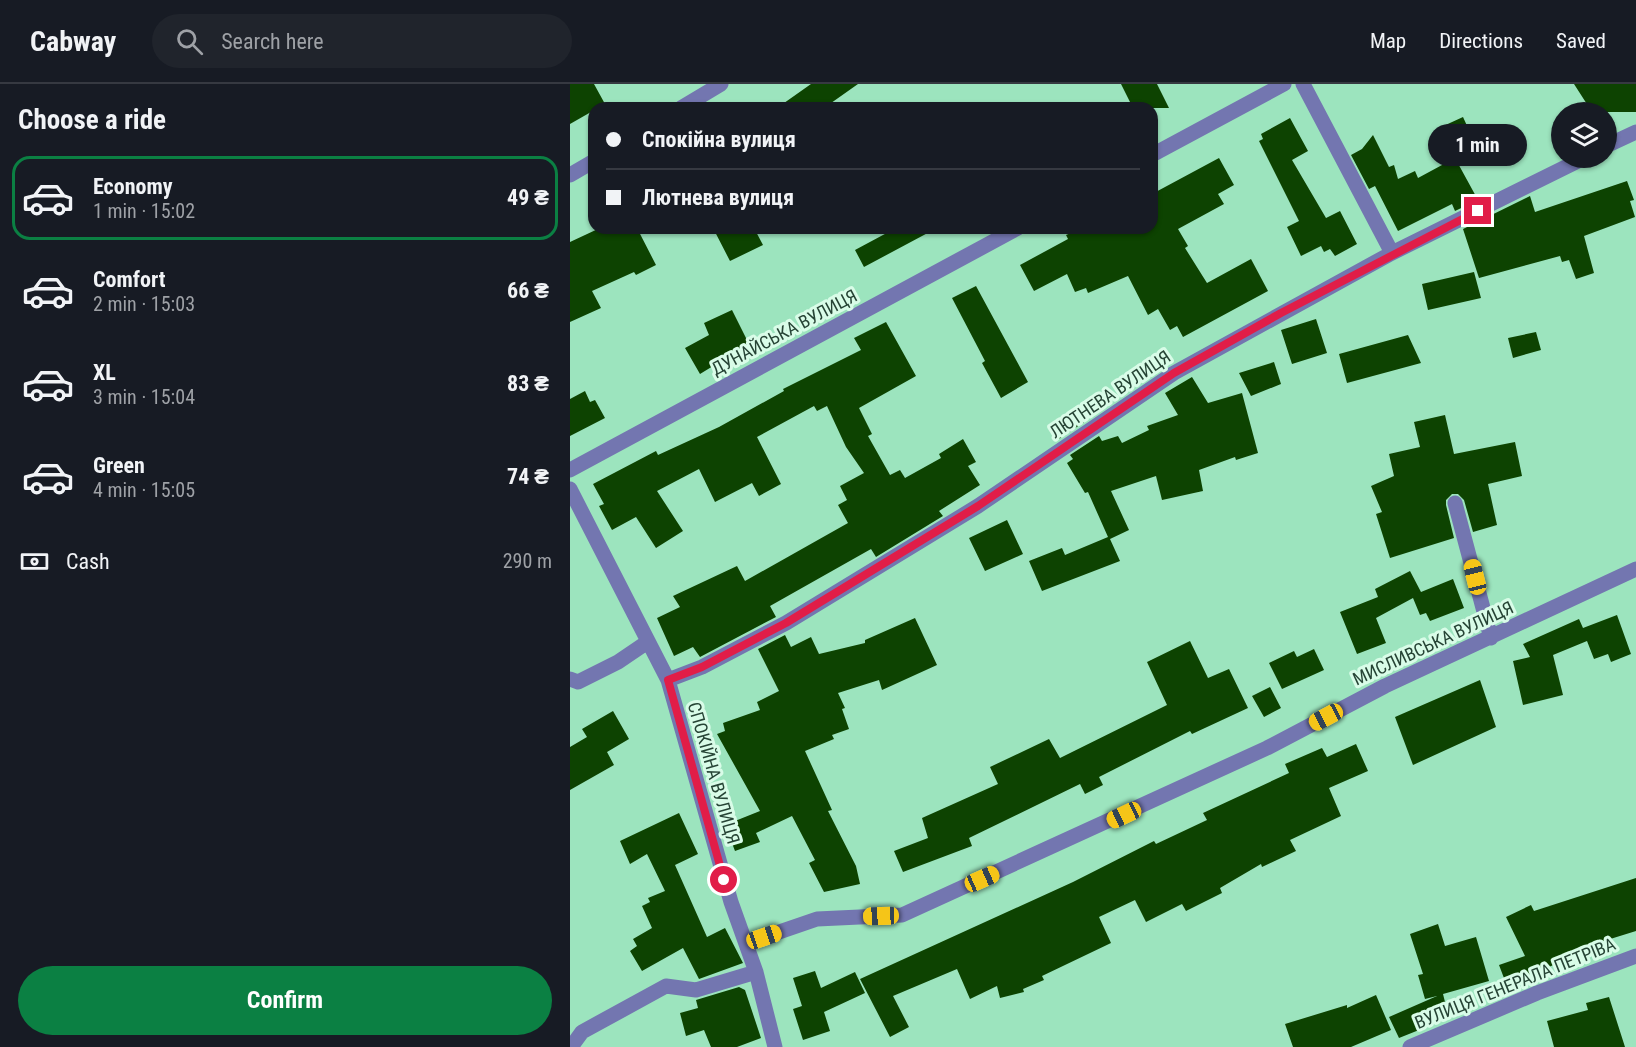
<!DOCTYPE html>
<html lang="en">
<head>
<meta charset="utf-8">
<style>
	:root { --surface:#171b24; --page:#20242c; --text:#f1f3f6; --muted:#9ea1a6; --line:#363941; --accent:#0b8043 }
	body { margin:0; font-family:"Roboto Condensed",sans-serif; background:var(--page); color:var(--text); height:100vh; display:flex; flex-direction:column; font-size:22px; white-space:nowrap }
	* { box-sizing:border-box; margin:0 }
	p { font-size:20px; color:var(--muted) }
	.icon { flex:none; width:33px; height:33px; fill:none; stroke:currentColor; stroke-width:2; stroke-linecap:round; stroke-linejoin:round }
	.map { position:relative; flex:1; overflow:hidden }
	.sheet { display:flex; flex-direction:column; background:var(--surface); width:570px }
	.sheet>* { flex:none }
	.hud { position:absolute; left:18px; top:18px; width:570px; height:132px; border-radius:18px; box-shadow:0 2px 4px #0004; display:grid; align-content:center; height:132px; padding:0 18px; background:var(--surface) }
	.tools { position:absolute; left:981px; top:18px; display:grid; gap:12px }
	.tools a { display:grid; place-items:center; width:66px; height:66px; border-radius:50%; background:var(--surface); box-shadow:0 2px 4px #0004; font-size:30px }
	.end { position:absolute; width:27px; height:27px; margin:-14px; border:8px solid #e11d48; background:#fff; box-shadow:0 0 0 3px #fff }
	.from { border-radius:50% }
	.bubble { position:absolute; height:42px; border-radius:21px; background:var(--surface); box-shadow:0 2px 4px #0004; font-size:20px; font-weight:700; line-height:42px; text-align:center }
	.car { position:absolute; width:18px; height:36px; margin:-18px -9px; border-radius:8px; box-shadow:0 0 4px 2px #0007; background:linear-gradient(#f5c518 24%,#345 0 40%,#f5c518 0 76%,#345 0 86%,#f5c518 0) }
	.hud b { display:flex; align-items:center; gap:21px; height:57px; font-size:22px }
	.hud b+b { border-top:2px solid var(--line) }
	.hud i { width:15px; height:15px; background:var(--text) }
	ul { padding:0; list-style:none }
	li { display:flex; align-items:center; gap:18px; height:84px; margin:0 12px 9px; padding:0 6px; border:3px solid transparent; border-radius:18px }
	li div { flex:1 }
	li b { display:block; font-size:22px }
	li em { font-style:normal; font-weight:700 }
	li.current { border-color:var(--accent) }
	li>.icon { width:54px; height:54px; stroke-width:1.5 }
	h2 { padding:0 18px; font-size:27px; line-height:72px }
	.pay { display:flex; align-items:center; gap:15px; height:66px; padding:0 18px; font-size:22px }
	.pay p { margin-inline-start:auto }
	.action { display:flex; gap:12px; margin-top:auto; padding:12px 18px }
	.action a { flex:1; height:69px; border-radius:36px; background:var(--accent); color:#fff; font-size:24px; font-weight:700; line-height:69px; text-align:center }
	header { display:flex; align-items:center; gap:36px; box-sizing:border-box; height:84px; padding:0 30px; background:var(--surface); border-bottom:2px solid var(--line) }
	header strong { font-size:28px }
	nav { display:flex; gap:33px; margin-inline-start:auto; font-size:21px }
	.search { width:420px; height:54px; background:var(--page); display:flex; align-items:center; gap:15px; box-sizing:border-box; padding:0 21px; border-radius:33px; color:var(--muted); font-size:22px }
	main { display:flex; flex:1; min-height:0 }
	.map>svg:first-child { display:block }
	.building { fill:#0d4301 }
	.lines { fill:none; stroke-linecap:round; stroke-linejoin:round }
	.minor { stroke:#7376b0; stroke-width:15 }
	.route { stroke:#e11d48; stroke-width:8 }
	.labels { text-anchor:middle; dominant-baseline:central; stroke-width:6; stroke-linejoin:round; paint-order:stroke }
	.street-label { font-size:18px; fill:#264435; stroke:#d9fce8 }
</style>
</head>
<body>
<header>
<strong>Cabway</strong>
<div class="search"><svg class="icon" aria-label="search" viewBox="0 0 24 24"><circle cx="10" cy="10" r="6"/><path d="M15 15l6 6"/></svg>Search here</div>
<nav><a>Map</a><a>Directions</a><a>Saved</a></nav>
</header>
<main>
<section class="sheet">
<h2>Choose a ride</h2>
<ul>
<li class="current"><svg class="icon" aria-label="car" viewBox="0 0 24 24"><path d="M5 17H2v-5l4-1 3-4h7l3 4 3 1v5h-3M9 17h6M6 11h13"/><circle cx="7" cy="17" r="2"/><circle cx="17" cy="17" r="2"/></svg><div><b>Economy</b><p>1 min · 15:02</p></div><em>49 ₴</em></li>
<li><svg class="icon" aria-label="car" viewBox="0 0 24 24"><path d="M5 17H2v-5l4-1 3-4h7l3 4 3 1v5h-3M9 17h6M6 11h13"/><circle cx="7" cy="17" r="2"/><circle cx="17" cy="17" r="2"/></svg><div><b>Comfort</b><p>2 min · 15:03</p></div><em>66 ₴</em></li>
<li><svg class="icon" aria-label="car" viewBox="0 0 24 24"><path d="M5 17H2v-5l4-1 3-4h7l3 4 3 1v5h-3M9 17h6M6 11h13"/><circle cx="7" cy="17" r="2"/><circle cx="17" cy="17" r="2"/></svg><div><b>XL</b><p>3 min · 15:04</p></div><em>83 ₴</em></li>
<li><svg class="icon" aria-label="car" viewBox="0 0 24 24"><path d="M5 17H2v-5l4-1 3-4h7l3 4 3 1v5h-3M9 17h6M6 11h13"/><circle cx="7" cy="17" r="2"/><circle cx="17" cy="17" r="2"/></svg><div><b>Green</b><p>4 min · 15:05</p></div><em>74 ₴</em></li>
</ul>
<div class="pay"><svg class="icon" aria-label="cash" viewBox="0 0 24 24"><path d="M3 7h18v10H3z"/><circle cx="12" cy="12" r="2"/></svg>Cash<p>290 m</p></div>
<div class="action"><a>Confirm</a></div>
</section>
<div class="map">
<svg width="1066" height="963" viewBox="0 0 1066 963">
	<rect width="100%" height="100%" fill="#9ce4be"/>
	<!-- building -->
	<path class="building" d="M0 0H24L35 20 0 40Z
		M241 0H288L254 24H207Z
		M551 0H587L599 24H563Z
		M1004 0H1066V28H1022Z
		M893 33 904 57 880 68 869 44Z
		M720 34 738 67 722 76 756 134 770 127 787 160 765 172 760 165 754 168 751 162 731 172 717 143 729 137 689 57 693 55 691 50Z
		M803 51 819 83 824 81 828 95 845 87 848 94 885 74 908 116 885 127 882 120 828 147 805 102 799 105 781 71 792 65Z
		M649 74 664 101 648 110 654 120 608 145 618 162 615 164 637 199 681 175 698 207 613 253 607 242 600 246 588 225 578 231 558 192 518 209 516 204 505 208 497 190 464 207 450 181 498 155 496 151 513 144H582V110Z
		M1057 97 1064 116 1060 117 1065 133 1014 152 1024 189 1006 195 999 176 992 178 990 172 909 194 893 145 960 112 965 128Z
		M30 144H67L86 181 66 191 64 188 22 207 31 224 0 238V158Z
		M143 144H184L193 161 160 177Z
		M326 144H367L294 183 285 166Z
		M904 188 911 214 858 226 852 200Z
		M406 202 458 298 431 314 412 279 415 277 382 214Z
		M162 226 179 260 130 290 115 264 139 251 134 239Z
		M746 235 757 269 722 280 711 246Z
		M316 238 346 292 289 324 302 350 298 352 320 391 330 386 335 394 371 374 369 370 393 355 406 378 398 382 410 401 369 427 373 432 306 473 301 465 200 522 206 533 130 573 123 563 104 572 87 534 110 523 103 512 167 482 175 497 278 439 268 421 277 416 270 402 294 389 276 363 257 322 247 327 244 322 187 353 211 400 189 412 182 399 145 418 129 385 87 407 113 447 86 464 66 433 42 446 29 422 34 420 23 400 86 367 88 371 149 343 214 307 213 305 291 266 284 254Z
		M966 248 971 266 943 274 938 254Z
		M838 251 851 279 777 299 769 270Z
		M704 278 711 300 681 312 669 289Z
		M622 293 638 319 672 309 688 369 666 376 665 373 629 386 633 407 592 416 586 392 541 407 559 446 540 455 550 477 472 507 459 477 492 464 495 471 538 453 518 408 515 409 497 379 503 375 500 371 529 352 532 357 548 352 552 359 579 346 577 342 608 331 595 309Z
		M15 307 20 318 25 316 35 334 0 352V315Z
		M513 330 517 336 489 355 485 350Z
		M875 331 884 370 945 358 952 392 918 400 927 441 903 448 894 416 888 410H882L876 416V421L884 454 820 474 806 430 812 428 801 402 824 392 819 370 850 363 844 338Z
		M437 436 453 470 415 487 399 454Z
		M840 487 851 508 883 495 894 524 860 537 856 529 850 531 843 514 806 534 816 559 787 570 770 528 808 513 805 505Z
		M1047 531 1061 570 1041 578 1038 570 1024 575 1017 557 983 571 993 611 953 621 943 577 960 573 953 560 1009 535 1013 544Z
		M345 534 367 581 312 606 309 596 268 609 275 624 272 625 279 645 262 651 264 655 235 667 262 726 258 727 286 782 290 800 254 808 239 779 245 776 222 732 186 749 190 758 165 767 155 741 190 727 147 650 155 647 153 639 190 626 187 618 209 607 188 565 215 551 221 563 241 553 249 570 295 559V556Z
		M620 557 638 594 659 585 678 624 622 650 620 647 529 693 533 701 515 710 510 700 399 754 402 762 333 788 324 767 358 754 352 734 428 700 420 683 479 655 490 674 597 621 577 578Z
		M744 565 754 586 712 605 699 579 724 567 727 573Z
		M910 596 926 643 843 681 825 633Z
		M700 603 711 624 694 633 682 612Z
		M43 627 59 655 37 668 44 681 0 706V663L17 653 12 645Z
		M786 660 798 687 759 704 771 732 720 756 726 767 692 783 691 780 650 804 652 809 616 827 612 820 576 838 565 816 529 833 541 859 472 892 474 896 453 905 454 908 430 914 427 902 400 915 387 885 323 912 339 943 320 953 290 895 503 798 584 757 586 760 637 736 633 729 719 689 715 680 752 664 757 673Z
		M109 729 128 770 105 781 137 853 155 844 173 879 129 895 113 864 72 887 60 867 67 862 63 855 82 844 72 822 80 818 78 814 95 807 77 770 60 780 50 757Z
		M1066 794V847L1008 865 1010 869 937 902 929 881 955 872 936 833 961 821 964 827Z
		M868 840 875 862 906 853 919 897 873 910 879 934 829 954 819 933 867 912 855 915 848 891 853 890 840 850Z
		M245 887 251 904 285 888 295 909 254 928 260 947 233 956 223 925 232 922 223 894Z
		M169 903 175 906 191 954 167 963H141L134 946 116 952 110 929 128 924 126 916Z
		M806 911 821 946 781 963H723L715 940 777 921V924Z
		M1039 913 1055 963H984L977 937 1018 926 1016 919Z"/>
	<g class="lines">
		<!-- minor -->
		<path class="minor" d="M733 0 822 169
			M111 24 151 0
			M1036 62 1066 48
			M582 71 714 0
			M0 91 24 77
			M0 386 448 144
			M0 405 98 596 161 818 186 888 205 963
			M885 419 921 554
			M0 595 8 598 48 578 76 559
			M98 596 132 583 216 539 408 422 604 289 822 169 1014 74
			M177 859 247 835 332 831 697 664 815 602 1066 485
			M1 963 12 948 96 902 126 906 186 888
			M840 963 967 909 1066 872"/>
	</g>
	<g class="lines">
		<!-- route -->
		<path class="route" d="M154 796 98 596 132 583 216 539 408 422 604 289 711 229 908 127"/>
	</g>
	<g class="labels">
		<!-- street labels -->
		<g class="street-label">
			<text transform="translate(214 248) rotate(-28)">ДУНАЙСЬКА ВУЛИЦЯ</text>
			<text transform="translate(540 310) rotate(-34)">ЛЮТНЕВА ВУЛИЦЯ</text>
			<text transform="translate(863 559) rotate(-25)">МИСЛИВСЬКА ВУЛИЦЯ</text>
			<text transform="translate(144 689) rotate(74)">СПОКІЙНА ВУЛИЦЯ</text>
			<text transform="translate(945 899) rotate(-22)">ВУЛИЦЯ ГЕНЕРАЛА ПЕТРІВА</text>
		</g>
	</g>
</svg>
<div class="tools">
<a><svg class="icon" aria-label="layers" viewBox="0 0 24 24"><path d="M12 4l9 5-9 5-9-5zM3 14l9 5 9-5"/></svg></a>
</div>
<i class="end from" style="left:154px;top:796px"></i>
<i class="end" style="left:908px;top:127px"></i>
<div class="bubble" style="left:858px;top:40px;width:99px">1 min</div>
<i class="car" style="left:905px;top:493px;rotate:346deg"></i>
<i class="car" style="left:756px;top:633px;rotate:242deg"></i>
<i class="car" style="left:554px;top:731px;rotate:245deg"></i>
<i class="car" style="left:412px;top:795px;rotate:66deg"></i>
<i class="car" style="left:311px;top:832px;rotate:268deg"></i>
<i class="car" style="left:194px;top:853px;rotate:71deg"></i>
<div class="hud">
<b><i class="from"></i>Спокійна вулиця</b>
<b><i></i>Лютнева вулиця</b>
</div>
</div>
</main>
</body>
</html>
